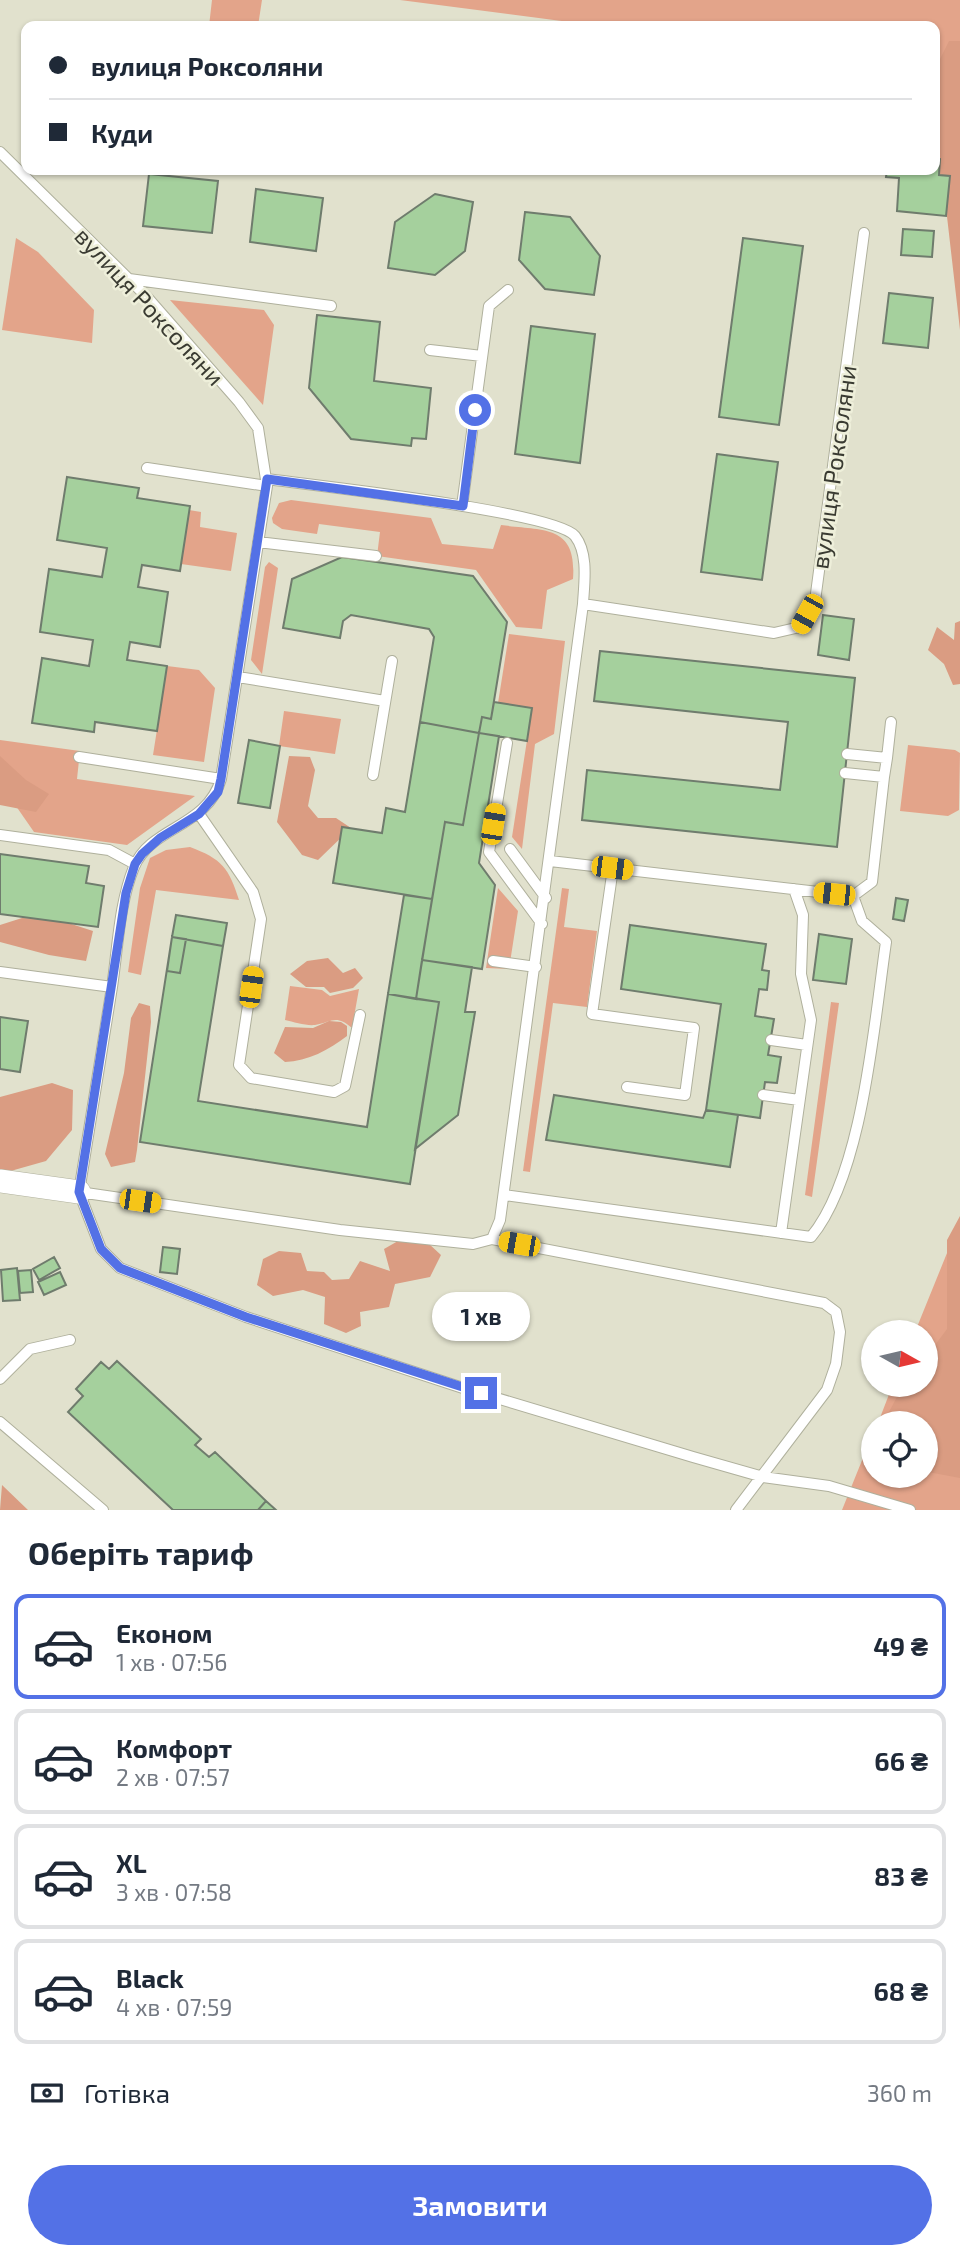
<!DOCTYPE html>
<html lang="uk">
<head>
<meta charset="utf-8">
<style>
	:root { --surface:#fff; --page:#f6f6f7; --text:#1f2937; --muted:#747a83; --line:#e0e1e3; --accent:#5371e6 }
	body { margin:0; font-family:"Exo 2",sans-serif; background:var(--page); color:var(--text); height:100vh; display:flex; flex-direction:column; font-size:26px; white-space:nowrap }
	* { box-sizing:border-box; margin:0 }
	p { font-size:23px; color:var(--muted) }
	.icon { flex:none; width:38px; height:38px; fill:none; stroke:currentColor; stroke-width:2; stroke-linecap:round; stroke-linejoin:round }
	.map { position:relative; height:1510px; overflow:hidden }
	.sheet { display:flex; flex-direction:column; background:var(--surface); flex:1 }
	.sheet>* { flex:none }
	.hud { position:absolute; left:21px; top:21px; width:919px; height:154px; border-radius:14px; box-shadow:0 2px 5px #0004; display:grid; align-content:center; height:154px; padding:0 28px; background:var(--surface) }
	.needle { width:46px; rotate:98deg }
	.buttons { position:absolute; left:861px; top:1320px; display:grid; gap:14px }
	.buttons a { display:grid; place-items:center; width:77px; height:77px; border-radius:50%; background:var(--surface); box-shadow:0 2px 5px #0004; font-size:35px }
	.end { position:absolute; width:32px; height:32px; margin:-16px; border:9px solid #5371e6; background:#fff; box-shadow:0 0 0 4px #fff }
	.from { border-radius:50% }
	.bubble { position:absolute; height:49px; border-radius:24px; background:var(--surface); box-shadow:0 2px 5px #0004; font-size:23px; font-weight:700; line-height:49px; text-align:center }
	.car { position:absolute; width:21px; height:42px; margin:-21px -10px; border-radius:9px; box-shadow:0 0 5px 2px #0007; background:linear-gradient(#f5c518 24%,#345 0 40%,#f5c518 0 76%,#345 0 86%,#f5c518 0) }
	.hud b { display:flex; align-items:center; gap:24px; height:66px; font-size:26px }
	.hud b+b { border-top:2px solid var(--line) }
	.hud i { width:18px; height:18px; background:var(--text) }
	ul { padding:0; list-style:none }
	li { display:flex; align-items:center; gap:21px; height:105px; margin:0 14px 10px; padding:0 14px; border:4px solid var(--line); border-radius:14px }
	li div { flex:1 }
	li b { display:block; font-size:26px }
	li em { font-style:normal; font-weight:700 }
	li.active { border-color:var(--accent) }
	li>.icon { width:63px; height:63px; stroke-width:1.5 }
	h2 { padding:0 28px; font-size:32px; line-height:84px }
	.pay { display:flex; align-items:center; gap:18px; height:77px; padding:0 28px; font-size:26px }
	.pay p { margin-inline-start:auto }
	.cta { display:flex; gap:14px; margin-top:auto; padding:14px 28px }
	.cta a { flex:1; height:80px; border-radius:42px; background:var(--accent); color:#fff; font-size:28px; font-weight:700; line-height:80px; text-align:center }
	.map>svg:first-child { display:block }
	.green { fill:#e3a48a }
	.forest { fill:#da9c82 }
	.building { fill:#a5d09d; stroke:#6f7c6d; stroke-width:2 }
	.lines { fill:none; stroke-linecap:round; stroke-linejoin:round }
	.service-casing { stroke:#afb09c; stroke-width:12 }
	.minor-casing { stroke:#afb09c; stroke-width:24 }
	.service { stroke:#fff; stroke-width:10 }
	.minor { stroke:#fff; stroke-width:23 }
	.route { stroke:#5371e6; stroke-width:9 }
	.labels { text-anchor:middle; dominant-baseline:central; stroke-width:5; stroke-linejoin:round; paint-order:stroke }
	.street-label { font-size:24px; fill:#3a3b32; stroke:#eeefda }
</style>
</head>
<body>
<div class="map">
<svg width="960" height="1510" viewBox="0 0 960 1510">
	<rect width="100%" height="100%" fill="#e1e1cd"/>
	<!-- green -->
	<path class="green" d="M212 0H262L258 26H209Z
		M400 0H960V78L935 70 934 26H600Z
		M16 238 38 252 94 310 92 343 2 330Z
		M170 300 264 310 274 325 263 405Z
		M291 500 431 518 442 544 493 549 501 525C544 531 577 524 573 579L547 590 542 629 516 627 476 570 377 556 380 532 319 524 317 534 282 529 273 523 272 518 279 503Z
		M189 510 201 512 200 527 237 533 231 571 181 564Z
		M269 562 278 568 262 674 251 660 265 567Z
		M509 634 565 641 554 734 535 744 522 849 512 837 532 708 498 703Z
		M167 666 199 670 215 688 204 762 153 755Z
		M284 711 341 719 335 754 279 746Z
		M0 740 80 751 77 779 195 796 127 845 34 832 0 783Z
		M908 745 955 750 960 753 959 810 948 816 900 811Z
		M190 847C222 859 229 868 239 900L156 890 141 975 128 972 140 888 150 858 166 850Z
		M498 888 518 911 509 969 486 968Z
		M562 888 569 889 564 927 597 931 587 1007 553 1003 530 1172 523 1171Z
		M290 986 322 990 330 996 359 989 352 1028C336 1014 332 1022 315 1025 306 1026 294 1022 285 1020Z
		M831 1002 839 1003 812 1197 805 1195Z
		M960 1221V1510H842L873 1433V1475H926V1423H878L893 1384H926V1332H915Z"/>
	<!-- forest -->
	<path class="forest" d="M949 41H960V330L945 199 924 179V170H934L935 69Z
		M960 621V684L953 685 944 664 928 650 937 627 954 640 955 623Z
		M0 756 26 780 49 794 36 812 0 805Z
		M289 756 310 757 315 770 308 806 318 818H336L351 828 318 860 302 855 277 822Z
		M22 918 56 919 93 931 86 961 49 955 0 942V925Z
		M328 958 343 973 355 968 363 978 353 988 330 993 324 987H306L290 974 307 961Z
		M139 1003 150 1006 151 1022 137 1150 135 1162 111 1167 105 1154 124 1073 131 1018Z
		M329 1021 341 1022 347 1026V1036C329 1050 308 1061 285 1062L274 1053 285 1027 313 1028Z
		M52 1083 73 1090 72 1130 46 1161 0 1174V1097Z
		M960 1216V1478L928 1472 926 1423 884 1421 904 1384H926V1357L947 1329V1240Z
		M398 1241 428 1243 441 1255 430 1277 395 1284 389 1307 360 1312 361 1326 346 1333 324 1324 325 1297 303 1290 273 1296 257 1285 263 1259 279 1251 301 1253 307 1271 324 1272 332 1280 349 1279 360 1261 390 1271 384 1249Z
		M2 1485 28 1510H0Z"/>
	<!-- building -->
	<path class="building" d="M934 158 940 159 939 175 950 176 946 216 897 211 899 178 886 177 887 170H934Z
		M149 174 218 181 212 233 143 226Z
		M256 189 323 198 316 251 250 242Z
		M435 194 473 202 465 251 435 275 388 268 395 222Z
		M525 212 570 217 600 256 594 295 545 289 519 260Z
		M903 229 934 231 932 257 901 255Z
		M743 238 803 246 779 425 719 417Z
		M889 293 933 298 928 348 883 343Z
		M317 315 380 322 374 381 431 388 426 439 412 438 411 446 351 439 309 388Z
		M531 326 595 334 580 463 515 454Z
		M717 454 778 462 762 580 701 572Z
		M67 477 139 488 137 498 190 506 180 571 142 565 138 587 168 592 160 647 130 642 127 660 167 666 157 731 95 722 94 732 32 723 42 658 89 666 93 640 40 632 49 569 102 577 107 548 57 540Z
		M342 557 473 576 507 622 491 719 482 717 479 733 420 722 434 637 429 629 351 615 343 621 340 638 283 628 292 579Z
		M823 615 854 619 849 660 818 655Z
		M600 651 855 678 837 847 582 820 587 770 780 790 788 722 594 701Z
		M494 702 532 708 527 741 479 733 482 717 491 719Z
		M420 722 479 733 463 825 445 822 432 899 333 883 342 827 382 833 386 808 405 812Z
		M479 733 499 736 479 863 495 885 482 969 422 960 445 822 463 825Z
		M249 740 280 746 270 808 238 803Z
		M0 854 89 866 86 883 104 886 98 927 0 914Z
		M404 895 432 899 416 999 388 994Z
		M896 898 908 900 904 921 893 919Z
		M176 915 227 923 223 946 172 937Z
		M630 925 766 944 762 970 769 971 767 990 759 989 755 1016 774 1019 768 1055 781 1057 777 1083 765 1082 760 1118 706 1110 721 1004 621 989Z
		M819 934 852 939 846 984 813 980Z
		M172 937 223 946 198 1101 367 1127 388 994 439 1002 410 1184 140 1142Z
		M172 937 186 939 180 973 167 971Z
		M422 960 472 967 465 1012H475L458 1115 415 1149 439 1002 416 999Z
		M0 1017 28 1021 20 1072 0 1069Z
		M554 1095 703 1118 706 1110 738 1115 730 1167 546 1140Z
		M163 1247 180 1249 177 1274 160 1272Z
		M54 1257 60 1268 39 1280 33 1269Z
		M17 1268 20 1300 3 1301 1 1270Z
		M31 1270 33 1292 20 1293 18 1271Z
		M60 1272 66 1285 44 1295 38 1282Z
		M117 1361 201 1439 195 1445 209 1457 215 1452 266 1501 258 1510H173L68 1412 83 1396 76 1389 101 1362 109 1369Z
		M266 1501 276 1510H258Z"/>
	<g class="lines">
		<defs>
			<path id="service" d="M0 152 147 297 239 402 258 428 267 486 221 779C207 828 151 826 134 867 119 904 118 947 112 987 101 1055 90 1124 79 1192
				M129 279 331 306
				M430 350 482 356
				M147 468 267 486
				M267 479C312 485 556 512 575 536 589 554 584 584 583 604L500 1220 492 1239
				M462 506 489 306 508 290
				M258 542 376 556
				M583 604 774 633 800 627 815 601 864 233
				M238 677 385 701
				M507 743 489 852 542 924
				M79 757 221 779
				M887 758 891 722
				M845 773 884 777 887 758 847 754
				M373 775 392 661
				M199 814 253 892 261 919 239 1065 251 1078 334 1092 345 1086 360 1015
				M0 835 109 850 135 864
				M510 849 546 898
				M550 861 853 896 872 882 884 777
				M613 868 592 1014 694 1028 685 1095 627 1087
				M493 961 536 967
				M0 972 112 987
				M771 1040 807 1045
				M763 1095 799 1100
				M79 1192 340 1230 473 1244 492 1239 824 1303 836 1312 840 1332 836 1364 827 1390 736 1510
				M79 1192 101 1249 120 1268 246 1317 463 1388 693 1457 763 1477 829 1486 910 1510
				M504 1195 811 1237C863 1174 874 1023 886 942L862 921 853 896
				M781 1233 811 1020 801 974 803 915 794 889
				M0 1379 30 1349 70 1340
				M0 1422 103 1510"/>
			<path id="minor" d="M0 1181 79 1192"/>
		</defs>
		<!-- service casing -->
		<use href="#service" class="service-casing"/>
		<!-- minor casing -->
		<use href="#minor" class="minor-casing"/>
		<!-- service -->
		<use href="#service" class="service"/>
		<!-- minor -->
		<use href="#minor" class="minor"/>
	</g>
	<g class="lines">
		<!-- route -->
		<path class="route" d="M475 410 463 506 267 479 221 779 218 792 199 814 160 838 142 854 135 864 126 893 79 1192 101 1249 120 1268 246 1317 481 1393"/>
	</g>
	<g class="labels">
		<!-- street labels -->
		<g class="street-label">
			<text transform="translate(150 306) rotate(47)">вулиця Роксоляни</text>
			<text transform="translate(833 467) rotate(-82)">вулиця Роксоляни</text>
		</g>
	</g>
</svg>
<div class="buttons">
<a><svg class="needle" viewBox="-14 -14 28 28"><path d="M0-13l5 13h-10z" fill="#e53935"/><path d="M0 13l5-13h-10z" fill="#747a83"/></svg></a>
<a><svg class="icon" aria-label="locate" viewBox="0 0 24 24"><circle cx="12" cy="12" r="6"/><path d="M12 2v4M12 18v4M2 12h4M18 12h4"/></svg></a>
</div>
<i class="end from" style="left:475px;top:410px"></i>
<i class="end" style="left:481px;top:1393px"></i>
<div class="bubble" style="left:432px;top:1292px;width:98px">1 хв</div>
<i class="car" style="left:807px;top:614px;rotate:209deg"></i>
<i class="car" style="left:493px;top:824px;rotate:9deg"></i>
<i class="car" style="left:612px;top:868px;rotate:97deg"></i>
<i class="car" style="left:834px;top:894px;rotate:276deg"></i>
<i class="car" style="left:251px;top:987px;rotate:8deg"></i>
<i class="car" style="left:140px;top:1201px;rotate:98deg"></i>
<i class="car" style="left:519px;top:1244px;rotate:280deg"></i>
<div class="hud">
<b><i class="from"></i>вулиця Роксоляни</b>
<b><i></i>Куди</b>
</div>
</div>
<section class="sheet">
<h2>Оберіть тариф</h2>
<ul>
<li class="active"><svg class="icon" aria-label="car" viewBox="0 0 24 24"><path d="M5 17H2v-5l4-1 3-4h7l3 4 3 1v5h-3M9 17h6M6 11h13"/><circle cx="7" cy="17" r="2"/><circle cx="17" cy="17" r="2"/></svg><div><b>Економ</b><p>1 хв · 07:56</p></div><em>49 ₴</em></li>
<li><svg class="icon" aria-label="car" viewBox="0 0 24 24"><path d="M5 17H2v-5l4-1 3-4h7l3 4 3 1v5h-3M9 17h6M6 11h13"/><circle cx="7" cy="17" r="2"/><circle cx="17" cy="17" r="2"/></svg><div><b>Комфорт</b><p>2 хв · 07:57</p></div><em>66 ₴</em></li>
<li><svg class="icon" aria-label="car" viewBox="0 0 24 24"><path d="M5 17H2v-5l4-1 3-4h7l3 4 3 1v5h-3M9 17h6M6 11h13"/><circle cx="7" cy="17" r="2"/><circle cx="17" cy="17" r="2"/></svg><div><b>XL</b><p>3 хв · 07:58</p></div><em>83 ₴</em></li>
<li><svg class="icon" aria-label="car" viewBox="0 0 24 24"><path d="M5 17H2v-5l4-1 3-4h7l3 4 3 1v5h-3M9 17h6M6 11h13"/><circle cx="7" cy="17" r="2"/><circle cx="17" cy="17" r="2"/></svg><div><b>Black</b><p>4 хв · 07:59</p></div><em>68 ₴</em></li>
</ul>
<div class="pay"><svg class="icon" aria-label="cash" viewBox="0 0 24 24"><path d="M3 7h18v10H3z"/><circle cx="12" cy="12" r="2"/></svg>Готівка<p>360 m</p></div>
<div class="cta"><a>Замовити</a></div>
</section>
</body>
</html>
